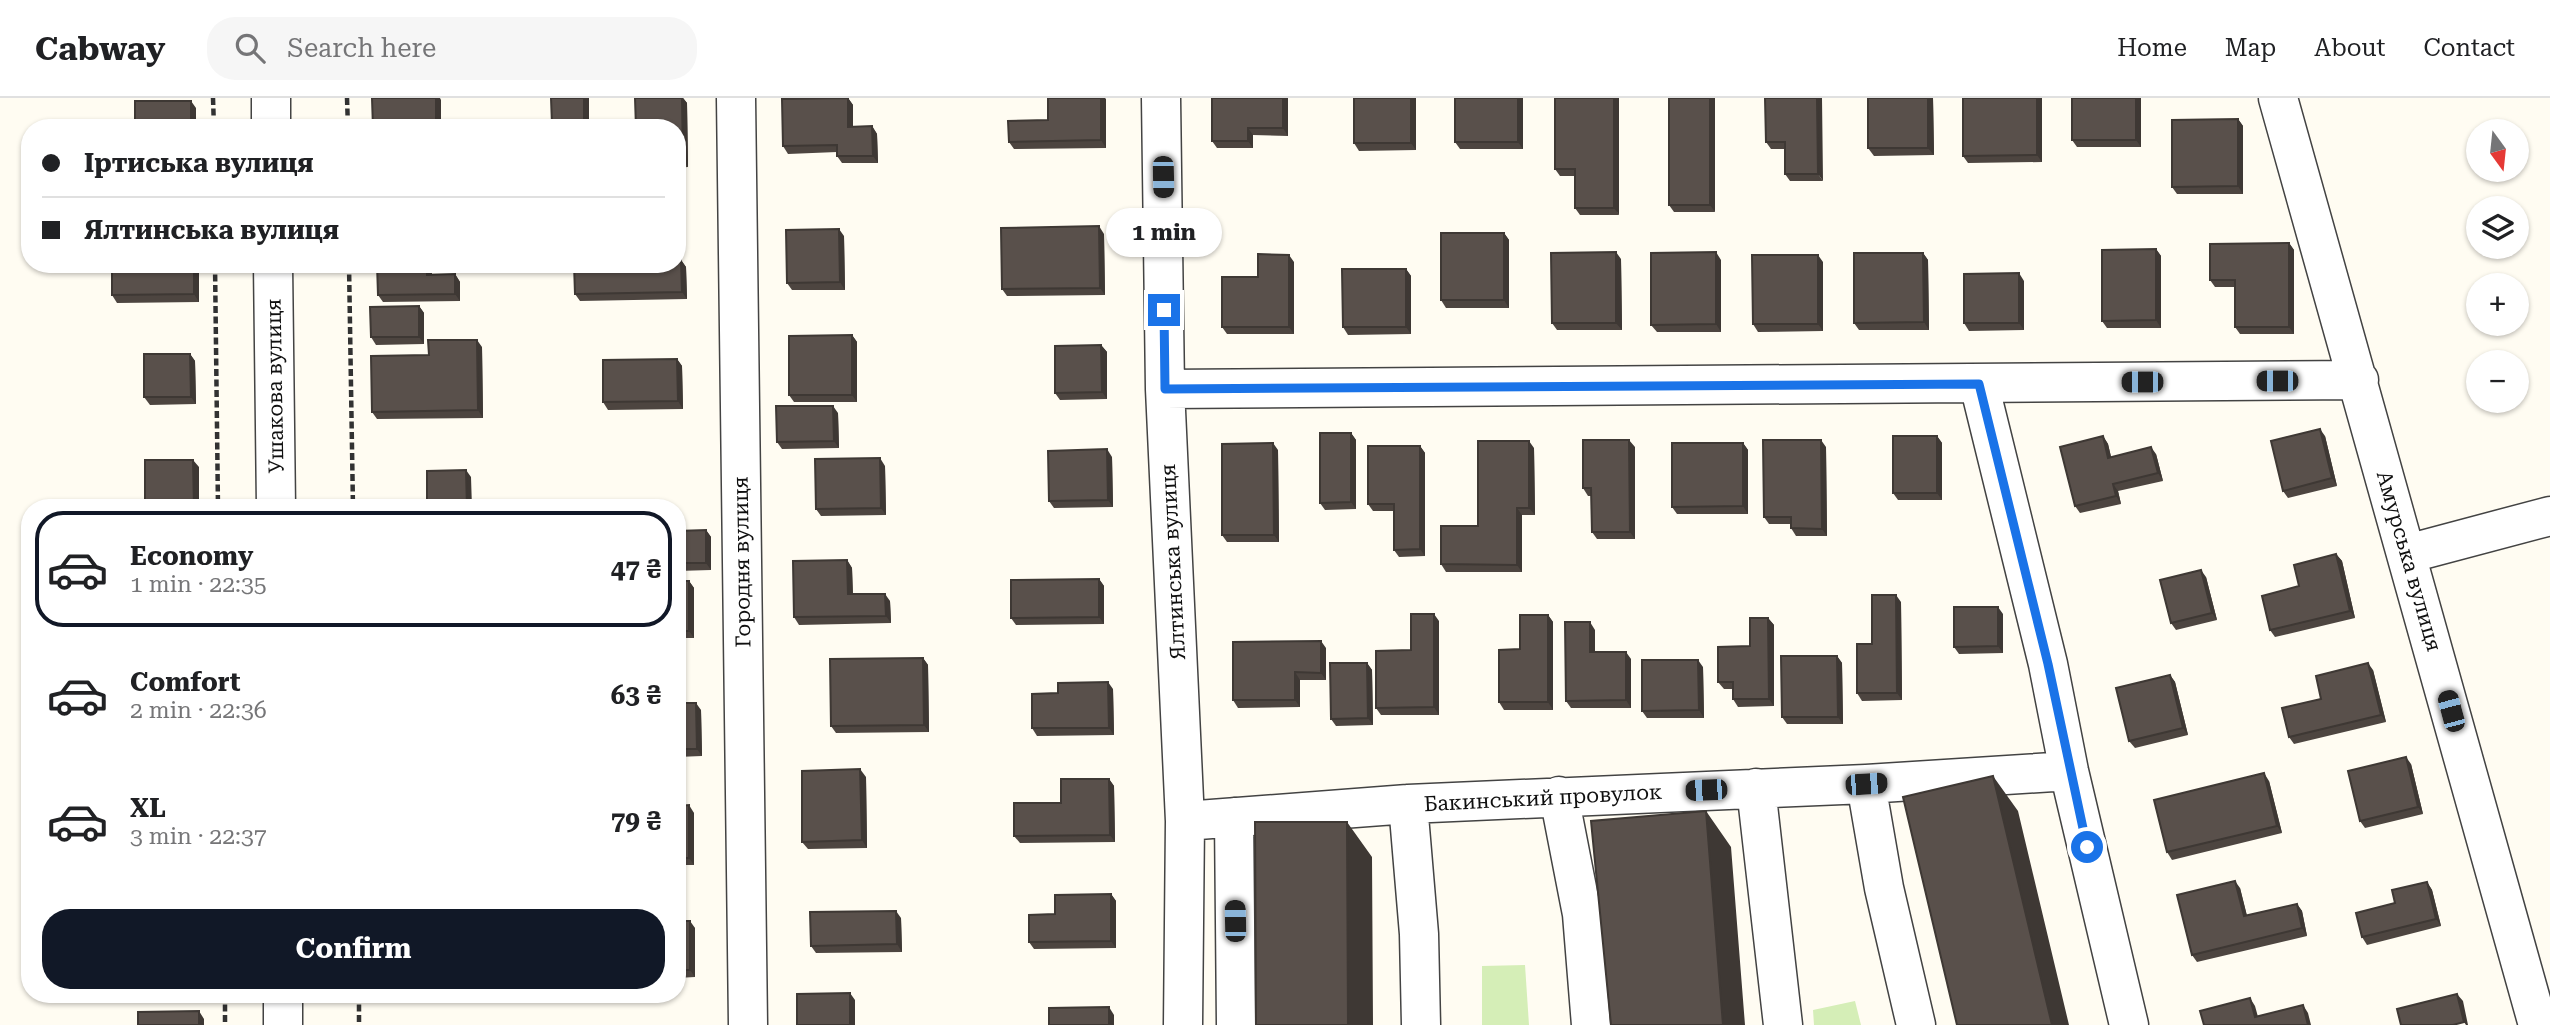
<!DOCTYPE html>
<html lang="en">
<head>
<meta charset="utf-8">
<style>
	:root { --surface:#fff; --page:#f6f6f6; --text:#202124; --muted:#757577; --line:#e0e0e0; --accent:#111827 }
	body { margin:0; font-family:"Roboto Serif",serif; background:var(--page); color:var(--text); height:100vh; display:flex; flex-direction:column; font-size:26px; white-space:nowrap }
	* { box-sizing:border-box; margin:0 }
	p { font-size:23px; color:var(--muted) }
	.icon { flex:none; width:38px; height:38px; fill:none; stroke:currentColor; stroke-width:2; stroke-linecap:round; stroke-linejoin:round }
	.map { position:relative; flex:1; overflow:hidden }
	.sheet { position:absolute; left:21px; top:401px; width:665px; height:504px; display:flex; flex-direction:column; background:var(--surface); border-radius:28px; box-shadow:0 2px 5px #0004 }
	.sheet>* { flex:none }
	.top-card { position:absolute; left:21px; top:21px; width:665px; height:154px; border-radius:28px; box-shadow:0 2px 5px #0004; display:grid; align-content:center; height:154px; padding:0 21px; background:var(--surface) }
	.needle { width:46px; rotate:165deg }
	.fabs { position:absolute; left:2466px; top:21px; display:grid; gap:14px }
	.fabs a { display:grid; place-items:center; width:63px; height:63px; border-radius:50%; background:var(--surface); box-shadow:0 2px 5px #0004; font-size:35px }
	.end { position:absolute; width:32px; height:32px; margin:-16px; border:9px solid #1a73e8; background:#fff; box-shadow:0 0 0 4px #fff }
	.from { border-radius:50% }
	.bubble { position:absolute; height:49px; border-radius:24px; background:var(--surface); box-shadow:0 2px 5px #0004; font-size:23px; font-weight:700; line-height:49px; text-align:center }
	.car { position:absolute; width:21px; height:42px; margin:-21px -10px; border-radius:9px; box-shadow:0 0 5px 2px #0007; background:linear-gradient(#222 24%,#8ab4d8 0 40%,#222 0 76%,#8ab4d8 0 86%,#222 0) }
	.top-card b { display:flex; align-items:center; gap:24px; height:66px; font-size:26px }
	.top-card b+b { border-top:2px solid var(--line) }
	.top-card i { width:18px; height:18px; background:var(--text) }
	ul { padding:12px 0 0; list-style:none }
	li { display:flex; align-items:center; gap:21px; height:116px; margin:0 14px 10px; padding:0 7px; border:4px solid transparent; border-radius:28px }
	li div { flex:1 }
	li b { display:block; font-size:26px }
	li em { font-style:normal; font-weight:700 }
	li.on { border-color:var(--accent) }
	li>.icon { width:63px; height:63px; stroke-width:1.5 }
	.button { display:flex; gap:14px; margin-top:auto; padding:14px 21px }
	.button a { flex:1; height:80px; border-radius:28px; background:var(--accent); color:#fff; font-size:28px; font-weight:700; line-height:80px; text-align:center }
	header { display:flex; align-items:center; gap:42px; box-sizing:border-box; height:98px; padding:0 35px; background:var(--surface); border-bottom:2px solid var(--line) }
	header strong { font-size:33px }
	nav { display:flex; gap:38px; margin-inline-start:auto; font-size:24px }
	.search { width:490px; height:63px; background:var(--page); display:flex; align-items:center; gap:18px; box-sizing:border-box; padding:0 24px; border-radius:28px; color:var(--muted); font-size:26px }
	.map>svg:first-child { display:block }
	.green { fill:#d5eeb7 }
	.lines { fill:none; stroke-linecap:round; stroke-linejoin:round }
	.minor-casing { stroke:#434343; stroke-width:41 }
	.path { stroke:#323232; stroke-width:4.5; stroke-dasharray:7 3.5; stroke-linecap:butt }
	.minor { stroke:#fff; stroke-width:38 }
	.wall { fill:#4d4540 }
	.shaded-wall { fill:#3e3834 }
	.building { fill:#59504b; stroke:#3e3834; stroke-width:2 }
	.route { stroke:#1a73e8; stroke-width:9 }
	.labels { text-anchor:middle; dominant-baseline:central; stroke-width:7; stroke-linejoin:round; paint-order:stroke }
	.street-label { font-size:21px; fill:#101010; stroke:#fff }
</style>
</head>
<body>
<header>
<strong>Cabway</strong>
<div class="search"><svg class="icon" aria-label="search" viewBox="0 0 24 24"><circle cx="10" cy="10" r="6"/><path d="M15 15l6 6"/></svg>Search here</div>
<nav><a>Home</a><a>Map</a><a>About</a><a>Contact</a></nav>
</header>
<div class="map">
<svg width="2550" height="927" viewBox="0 0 2550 927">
	<rect width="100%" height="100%" fill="#fffcf2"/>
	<!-- green -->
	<path class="green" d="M1525 867 1529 927H1482V868Z
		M1855 903 1861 927H1814L1813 912Z"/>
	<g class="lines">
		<defs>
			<path id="minor" d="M271 0V30
				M736 0 748 927
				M1161 0 1165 291 1185 723 1183 927
				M2278 0 2538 927
				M273 166 276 410
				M1979 286 2048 566 2069 673 2129 927
				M1165 291 2359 282
				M2407 456 2550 418
				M1866 686 1884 790 1916 927
				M1756 690 1783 927
				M1559 698 1582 816 1591 927
				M1408 706 1419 836 1421 927
				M1234 719 1236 927
				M1185 723 1408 706 1866 686 2069 673
				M283 896V927"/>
		</defs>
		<!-- minor casing -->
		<use href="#minor" class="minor-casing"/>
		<!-- path -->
		<path class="path" d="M213 0 214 30
			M347 0 348 30
			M215 166 218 410
			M349 166 353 410
			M225 896V927
			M359 896V927"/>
		<!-- minor -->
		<use href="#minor" class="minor"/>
	</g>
	<!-- wall -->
	<path class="wall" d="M551 0H589V30H555L552 26Z
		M635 0H683L687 5 688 69 677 70V30Z
		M848 0 853 7V29L872 28 877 36 878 65H842L837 58V54L788 56 783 48Z
		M1288 0V38L1253 37V50H1217L1212 43Z
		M1416 0V52L1359 53 1354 45Z
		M1455 0H1523V51H1460L1455 44Z
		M1555 0 1619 117H1580L1575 110V78H1560L1555 71Z
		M1669 0 1715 114H1674L1669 107Z
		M1765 0 1823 83H1790L1785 76V51H1771L1766 44Z
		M1933 0 1934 57 1874 58 1868 50Z
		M1963 0H2042V64L1968 65 1963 58Z
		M2141 0V49H2077L2072 42Z
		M1106 1V50L1014 51 1009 44 1048 22Z
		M441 2V30H373Z
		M2238 21 2243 28V96H2177L2172 89Z
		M1504 135 1509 142V210H1446L1441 202Z
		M1104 136 1105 197 1007 198 1002 191Z
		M844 138 845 192H792L787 185Z
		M2289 145 2294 152V236H2240L2235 229V189H2215L2210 182Z
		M2156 151 2161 158V230H2107L2102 223Z
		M1923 155 1928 162 1929 232H1859L1854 225Z
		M1621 161 1622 232H1557L1552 225Z
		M681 162 686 169 687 201 580 203 575 196Z
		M1721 162V234H1657L1651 227Z
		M1294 164V236H1227L1222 229 1258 179Z
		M1823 164V233L1758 234 1753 226Z
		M137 166H199V204L117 205 112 197 137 174Z
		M377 166H432V176H455L460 184V203L383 204 378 197Z
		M1406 171 1411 178V236L1348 237 1343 229Z
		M2024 183V232L1969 233 1964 225Z
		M419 208 424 215V246L376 247 371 239Z
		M852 237 857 244V304H794L789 297Z
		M1101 247 1107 254V301L1060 302 1055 295Z
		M482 249 483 320 377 321 372 314 429 257Z
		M190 256 195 263 196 306 150 307 144 299Z
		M677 261 682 268 683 311 608 312 603 304Z
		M838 315 839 350 782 351 777 344Z
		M1351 335 1356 342V411L1325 412 1320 405Z
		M1937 338 1942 345V402H1898L1893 395Z
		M2103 338 2108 346 2111 359 2156 356 2163 383 2118 393 2121 406 2080 415 2075 408Z
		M2325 338 2337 388 2288 400 2283 393Z
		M1743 345 1748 352V416H1677L1672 409Z
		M1420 348 1425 355V458L1399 459 1394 452V413H1373L1368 406Z
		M1635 349V441H1597L1592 434 1591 398H1588L1583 390Z
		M1826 349 1827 438H1796L1791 430V426H1769L1764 419Z
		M1534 350 1535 417H1522V474H1446L1441 466 1478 428Z
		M1278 352 1279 444H1227L1222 437Z
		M1112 359 1113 409 1054 410 1049 403Z
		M885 368 886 417 821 418 816 411Z
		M706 432 711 439V472L677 473V433Z
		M2336 456 2342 463 2355 520 2275 539 2270 532 2299 488Z
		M847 462 852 470 853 496 890 503 891 525 799 527 794 519Z
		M2206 479 2217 522 2176 532 2171 525Z
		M1099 481 1104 488V526L1016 527 1011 520Z
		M677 483H689L694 490V540H677Z
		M1901 504 1902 602 1862 603 1857 595 1872 546Z
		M2003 516V555L1959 556 1954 549Z
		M1548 517 1553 524V612H1504L1499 604Z
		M1768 520 1774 527V608L1738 609 1733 601V591H1724L1718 584 1750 548Z
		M1439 523V617H1381L1376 610Z
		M1595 532V554L1631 561V610H1571L1566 603Z
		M1326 550V582H1300V609L1238 610 1233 602Z
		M1837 558 1842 565 1843 626H1787L1782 619Z
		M923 560 928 567 929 634 836 635 831 628Z
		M1367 565 1372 572 1373 627 1336 628 1331 621Z
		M1703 569 1704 620H1647L1642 613Z
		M2373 572 2386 624 2294 646 2289 639 2321 601Z
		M2170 577 2175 584 2188 637 2135 650 2129 643Z
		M1113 591 1114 637 1037 638 1032 630 1058 595Z
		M677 605 701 612 702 658 677 659Z
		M2411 666 2423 716 2365 730 2360 723Z
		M866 679 867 750 808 751 802 744Z
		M1109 681 1114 688 1115 744 1020 745 1014 738 1061 705Z
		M2269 683 2282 735 2172 762 2167 754Z
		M677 708 694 715V767H677Z
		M2427 784 2432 792 2441 828 2367 847 2362 839 2395 805Z
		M2240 790 2247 818 2297 806 2302 813 2307 838 2197 864 2192 857Z
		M1111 796 1116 803V850L1034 851 1029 844 1055 816Z
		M901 820 902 854 816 855 811 848Z
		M677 823 695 830V879L677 880Z"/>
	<!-- shaded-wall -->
	<path class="shaded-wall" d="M436 0H440L441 2V30L436 23Z
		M584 0H589V30H587L584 26Z
		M682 0H683L687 5 688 69 683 62Z
		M848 0 853 7V36L848 29Z
		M1101 0H1105L1106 1V50L1101 42Z
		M1283 0H1288V38L1283 30Z
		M1411 0H1416V52L1411 45Z
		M1518 0H1523V51L1518 44Z
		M1614 0H1619V117L1614 110Z
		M1710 0H1715V114L1710 107Z
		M1817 0H1822L1823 83 1818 76Z
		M1928 0H1933L1934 57 1928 50Z
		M2037 0H2042V64L2037 57Z
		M2136 0H2141V49L2136 42Z
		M191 3 196 10V30H191Z
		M2238 21 2243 28V96L2238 88Z
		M872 28 877 36 878 65 873 58Z
		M1248 30 1253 37V50L1248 43Z
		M1099 128 1104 136 1105 197 1100 190Z
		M839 131 844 138 845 192 840 184Z
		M1504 135 1509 142V210L1504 202Z
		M2289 145 2294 152V236L2289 229Z
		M2156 151 2161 158V230L2156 222Z
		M1616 154 1621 161 1622 232 1616 225Z
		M1716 154 1721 162V234L1716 226Z
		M1923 155 1928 162 1929 232 1924 224Z
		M1289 157 1294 164V236L1289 229Z
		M1818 157 1823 164V233L1818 226Z
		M681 162 686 169 687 201 682 194Z
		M194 166H199V204L194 196Z
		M427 166H432V184L427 177Z
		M1406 171 1411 178V236L1406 229Z
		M2019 175 2024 183V232L2019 225Z
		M455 176 460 184V203L455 196Z
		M419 208 424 215V246L419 239Z
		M852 237 857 244V304L852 297Z
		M477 242 482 249 483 320 478 312Z
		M1101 247 1107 254V301L1102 294Z
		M190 256 195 263 196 306 191 299Z
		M677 261 682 268 683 311 678 303Z
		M833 308 838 315 839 350 834 343Z
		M2320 331 2325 338 2337 388 2332 380Z
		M1351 335 1356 342V411L1351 404Z
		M1937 338 1942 345V402L1937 395Z
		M2103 338 2108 346 2113 367 2108 360Z
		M1629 342 1635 349V441L1630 434Z
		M1821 342 1826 349 1827 438 1822 431Z
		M1529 343 1534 350 1535 417 1529 410Z
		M1273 345 1278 352 1279 444 1274 437Z
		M1743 345 1748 352V416L1743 408Z
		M1420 348 1425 355V458L1420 451Z
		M2151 349 2156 356 2163 383 2158 375Z
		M1107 351 1112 359 1113 409 1108 402Z
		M880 360 885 368 886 417 881 410Z
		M193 362 199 369V410L194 409Z
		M466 372 471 379 472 410H467Z
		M2113 386 2118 393 2121 406 2116 398Z
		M1517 410 1522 417V474L1517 467Z
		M706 432 711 439V472L706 465Z
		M2336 456 2342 463 2355 520 2350 513Z
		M847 462 852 470 853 504 848 496Z
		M2201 472 2206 479 2217 522 2212 515Z
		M1099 481 1104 488V526L1099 519Z
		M689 483 694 490V540L689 533Z
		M885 496 890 503 891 525 886 518Z
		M1896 497 1901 504 1902 602 1897 595Z
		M1998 509 2003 516V555L1998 548Z
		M1434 516 1439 523V617L1434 609Z
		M1548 517 1553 524V612L1548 604Z
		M1768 520 1774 527V608L1769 601Z
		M1590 524 1595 532V561L1590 554Z
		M1321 543 1326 550V582L1321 575Z
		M1626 554 1631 561V610L1626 602Z
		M1837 558 1842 565 1843 626 1838 619Z
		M923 560 928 567 929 634 924 627Z
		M1698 562 1703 569 1704 620 1699 612Z
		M1367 565 1372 572 1373 627 1368 620Z
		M2368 565 2373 572 2386 624 2381 617Z
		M1295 574 1300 582V609L1295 602Z
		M2170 577 2175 584 2188 637 2183 630Z
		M1108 584 1113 591 1114 637 1109 630Z
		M696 605 701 612 702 658 697 651Z
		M2406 659 2411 666 2423 716 2418 709Z
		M860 671 866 679 867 750 862 742Z
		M2264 675 2269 683 2282 735 2277 728Z
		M1993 678 2018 713 2069 927H2052Z
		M1109 681 1114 688 1115 744 1110 737Z
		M689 707 694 715V767L689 760Z
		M1706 713 1731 749 1745 927H1723Z
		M1347 724 1372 759 1373 927H1348Z
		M2235 783 2240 790 2249 826 2244 818Z
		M2427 784 2432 792 2441 828 2436 821Z
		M1111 796 1116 803V850L1111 843Z
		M2297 806 2302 813 2307 838 2302 830Z
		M896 813 901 820 902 854 897 846Z
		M690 823 695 830V879L690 872Z
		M850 895 855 902V927H850Z
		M2457 896 2463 903 2468 927H2466L2464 924Z
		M2250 900 2255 908 2260 926 2255 919Z
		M2303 907 2308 915 2311 927H2308Z
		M1109 909 1114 917V927H1109Z
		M199 913 204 921V927H199Z"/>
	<!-- building -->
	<path class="building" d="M372 0H436V23H414L415 30H373Z
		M551 0H584V26H552Z
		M635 0H682L683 62H677V30H636Z
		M848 0V29L872 28 873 58H837V47L783 48 782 1Z
		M1048 0H1101V42L1009 44 1008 23 1048 22Z
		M1212 0H1283V30H1248V43H1212Z
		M1354 0H1411V45H1354Z
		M1455 0H1518V44H1455Z
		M1555 0H1614V110H1575V71H1555Z
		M1669 0H1710V107H1669Z
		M1765 0H1817L1818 76H1785V44H1766Z
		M1868 0H1928V50H1868Z
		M1963 0H2037V57L1963 58Z
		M2072 0H2136V42H2072Z
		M135 3H191V30H135Z
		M2238 21V88L2172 89V22Z
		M1099 128 1100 190 1002 191 1001 130Z
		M839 131 840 184 787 185 786 132Z
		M1441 135H1504V202H1441Z
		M2289 145V229H2235V182H2210V146Z
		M2156 151V222L2102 223V152Z
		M1616 154V225H1552L1551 155Z
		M1716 154V226L1651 227V155Z
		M1854 155H1923L1924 224 1854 225Z
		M1258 156 1289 157V229H1222V179H1258Z
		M1752 157H1818V226H1753Z
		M677 162H681L682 194 575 196 574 166H677Z
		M137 166H194V196L112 197V174H137Z
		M377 166H427V177L455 176V196L378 197Z
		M1342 171H1406V229H1343Z
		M2019 175V225H1964V176Z
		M419 208V239H371L370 209Z
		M852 237V297H789V238Z
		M428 242H477L478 312 372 314 371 258 429 257Z
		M1101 247 1102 294 1055 295V248Z
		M144 256H190L191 299H144Z
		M677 261 678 303 603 304V262Z
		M776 308H833L834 343 777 344Z
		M2320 331 2332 380 2283 393 2271 343Z
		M1320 335H1351V404L1320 405Z
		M1893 338H1937V395H1893Z
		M2103 338 2108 360 2151 349 2158 375 2113 386 2116 398 2075 408 2060 349Z
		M1583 342H1629L1630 434H1592L1591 390H1583Z
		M1763 342H1821L1822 431 1791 430V419H1764Z
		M1478 343H1529V410H1517V467L1441 466V428H1478Z
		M1273 345 1274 437H1222V346Z
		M1672 345H1743V408L1672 409Z
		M1368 348H1420V451L1394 452V406H1368Z
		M1107 351 1108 402 1049 403 1048 353Z
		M880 360 881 410 816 411 815 361Z
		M145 362H193L194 409 145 410Z
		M466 372 467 410H427V373Z
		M706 432V465H677V433Z
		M2336 456 2350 513 2270 532 2262 498 2299 488 2294 467Z
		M847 462 848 496H885L886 518 794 519 793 463Z
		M2201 472 2212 515 2171 525 2160 482Z
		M1099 481V519L1011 520V482Z
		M677 483H689V533H677Z
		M1872 497H1896L1897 595H1857V546H1872Z
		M1954 509H1998V548L1954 549Z
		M1411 516H1434V609L1376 610V553L1411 552Z
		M1520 517H1548V604H1499V552L1520 551Z
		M1750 520H1768L1769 601H1733V584H1718V549L1750 548Z
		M1565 524H1590V554H1626V602L1566 603Z
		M1321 543V575L1295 574V602H1233V544Z
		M1781 558H1837L1838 619H1782Z
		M923 560 924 627 831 628 830 561Z
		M1642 562H1698L1699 612 1642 613Z
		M1330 565H1367L1368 620 1331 621Z
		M2368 565 2381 617 2289 639 2282 610 2321 601 2316 578Z
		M2170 577 2183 630 2129 643 2116 590Z
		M1108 584 1109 630H1032V596L1058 595V585Z
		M677 605H696L697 651H677Z
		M2406 659 2418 709 2360 723 2348 673Z
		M860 671 862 742 802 744V673Z
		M2264 675 2277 728 2167 754 2154 702Z
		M1993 678 2052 927H1957L1903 699Z
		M1061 681H1109L1110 737 1014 738V705H1061Z
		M689 707V760H677V708Z
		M1706 713 1723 927H1611L1591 723Z
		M1255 724H1347L1348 927H1256Z
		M2235 783 2244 818 2297 806 2302 830 2192 857 2177 797Z
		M2427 784 2436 821 2362 839 2356 815 2395 805 2392 792Z
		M1111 796V843L1029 844V817L1055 816V797Z
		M896 813 897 846 811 848 810 814Z
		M677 823H690V872H677Z
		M850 895V927H797V896Z
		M2457 896 2464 924 2453 927H2401L2397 911Z
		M2250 900 2255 919 2303 907 2308 927H2204L2200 913Z
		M1109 909V927H1049V910Z
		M199 913V927H138V914Z"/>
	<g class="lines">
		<!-- route -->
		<path class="route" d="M1164 212 1165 291 1979 286 2048 566 2087 749"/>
	</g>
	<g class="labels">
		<!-- street labels -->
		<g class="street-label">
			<text transform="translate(275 288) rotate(-91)">Ушакова вулиця</text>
			<text transform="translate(2409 463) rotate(74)">Амурська вулиця</text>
			<text transform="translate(742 464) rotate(-91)">Городня вулиця</text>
			<text transform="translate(1173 464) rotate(-93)">Ялтинська вулиця</text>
			<text transform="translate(1543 700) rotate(-3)">Бакинський провулок</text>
		</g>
	</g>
</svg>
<div class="fabs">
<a><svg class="needle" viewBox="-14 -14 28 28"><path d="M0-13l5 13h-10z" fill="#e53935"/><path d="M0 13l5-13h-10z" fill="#757577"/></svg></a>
<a><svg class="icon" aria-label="layers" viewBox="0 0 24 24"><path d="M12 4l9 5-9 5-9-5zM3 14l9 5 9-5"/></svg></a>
<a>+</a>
<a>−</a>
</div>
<i class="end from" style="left:2087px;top:749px"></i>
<i class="end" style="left:1164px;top:212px"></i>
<div class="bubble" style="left:1106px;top:110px;width:116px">1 min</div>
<i class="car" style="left:1163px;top:79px;rotate:179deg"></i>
<i class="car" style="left:2277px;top:283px;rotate:270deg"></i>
<i class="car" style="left:2142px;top:284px;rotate:270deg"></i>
<i class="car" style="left:2451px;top:613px;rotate:345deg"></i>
<i class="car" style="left:1866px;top:686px;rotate:86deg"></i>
<i class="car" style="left:1706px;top:692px;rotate:268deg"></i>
<i class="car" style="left:1235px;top:823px;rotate:359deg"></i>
<div class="top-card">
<b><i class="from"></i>Іртиська вулиця</b>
<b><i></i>Ялтинська вулиця</b>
</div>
<section class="sheet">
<ul>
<li class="on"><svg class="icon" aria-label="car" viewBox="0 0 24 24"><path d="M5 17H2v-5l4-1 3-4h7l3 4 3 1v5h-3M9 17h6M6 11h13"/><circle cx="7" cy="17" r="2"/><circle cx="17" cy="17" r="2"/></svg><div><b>Economy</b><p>1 min · 22:35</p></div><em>47 ₴</em></li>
<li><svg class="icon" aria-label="car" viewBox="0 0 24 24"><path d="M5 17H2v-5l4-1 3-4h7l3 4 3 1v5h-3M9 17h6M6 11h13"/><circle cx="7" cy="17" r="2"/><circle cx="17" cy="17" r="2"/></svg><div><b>Comfort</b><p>2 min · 22:36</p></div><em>63 ₴</em></li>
<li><svg class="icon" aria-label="car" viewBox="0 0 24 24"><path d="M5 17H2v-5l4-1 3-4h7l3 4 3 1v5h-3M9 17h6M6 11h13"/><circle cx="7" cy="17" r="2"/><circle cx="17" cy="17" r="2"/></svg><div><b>XL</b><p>3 min · 22:37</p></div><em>79 ₴</em></li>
</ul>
<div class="button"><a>Confirm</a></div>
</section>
</div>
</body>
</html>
